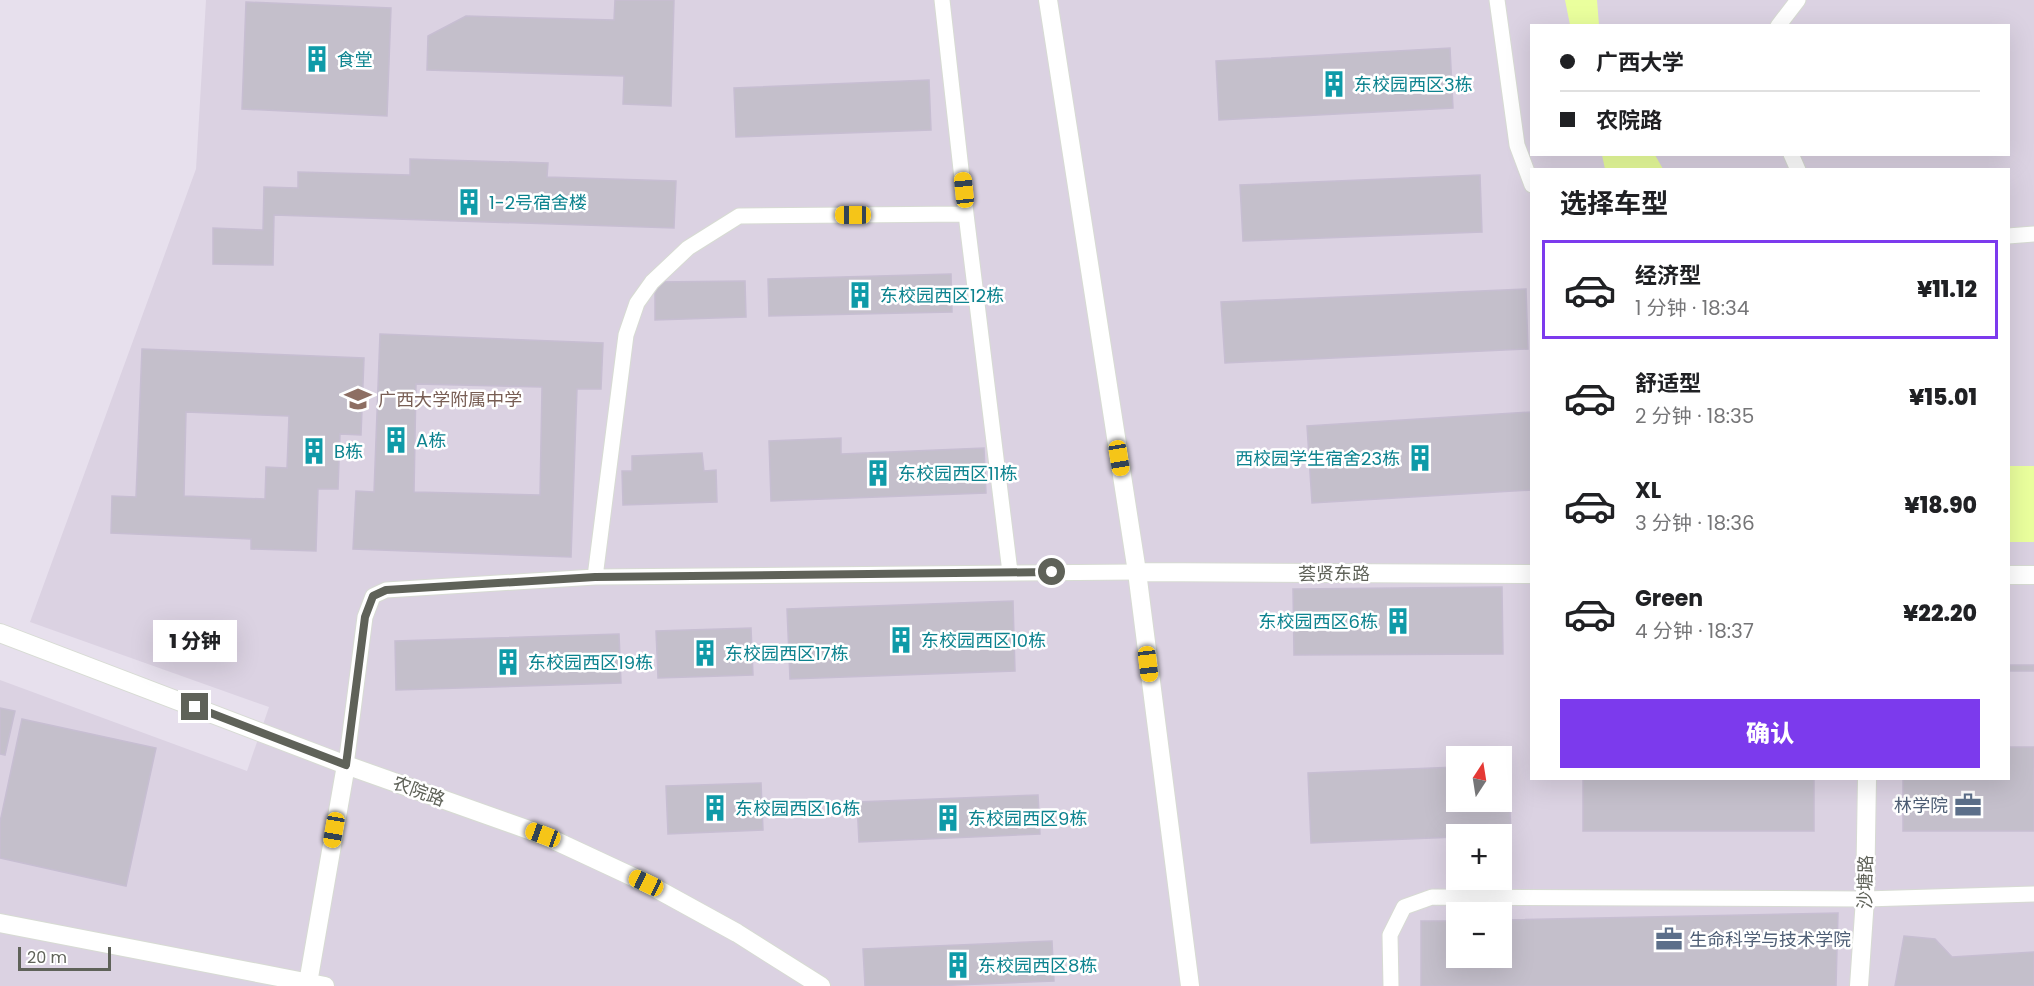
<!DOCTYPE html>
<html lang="zh">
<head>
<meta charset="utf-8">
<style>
	:root { --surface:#fff; --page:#f6f6f6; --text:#202124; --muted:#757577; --line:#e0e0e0; --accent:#7c3aed }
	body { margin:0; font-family:Poppins,"Noto Sans SC",sans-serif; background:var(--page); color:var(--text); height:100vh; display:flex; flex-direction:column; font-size:22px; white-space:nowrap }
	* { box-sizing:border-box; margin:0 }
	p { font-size:20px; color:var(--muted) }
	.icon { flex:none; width:33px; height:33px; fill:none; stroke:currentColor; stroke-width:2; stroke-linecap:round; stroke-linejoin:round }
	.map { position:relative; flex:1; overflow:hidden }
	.sheet { position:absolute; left:1530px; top:168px; width:480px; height:612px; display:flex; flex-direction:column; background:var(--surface); border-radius:0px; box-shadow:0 6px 24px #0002 }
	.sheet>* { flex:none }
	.banner { position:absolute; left:1530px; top:24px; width:480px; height:132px; border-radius:0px; box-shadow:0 6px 24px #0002; display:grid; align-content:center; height:132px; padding:0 30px; background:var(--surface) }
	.needle { width:39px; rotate:12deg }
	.controls { position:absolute; left:1446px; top:746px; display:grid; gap:12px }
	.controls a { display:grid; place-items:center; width:66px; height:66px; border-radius:0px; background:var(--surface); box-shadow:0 6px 24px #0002; font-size:30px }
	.scale { position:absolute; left:18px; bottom:15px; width:93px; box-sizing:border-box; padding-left:6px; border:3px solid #5f6259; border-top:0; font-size:16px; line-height:21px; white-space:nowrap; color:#5f6259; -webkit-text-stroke:4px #fff; paint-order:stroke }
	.end { position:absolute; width:27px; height:27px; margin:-14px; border:8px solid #5f6259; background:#fff; box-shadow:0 0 0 3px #fff }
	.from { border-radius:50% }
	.bubble { position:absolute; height:42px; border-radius:0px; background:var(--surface); box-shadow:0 6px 24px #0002; font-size:20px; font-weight:800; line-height:42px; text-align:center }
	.car { position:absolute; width:18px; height:36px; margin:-18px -9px; border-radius:8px; box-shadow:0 0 4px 2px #0007; background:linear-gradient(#f5c518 24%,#345 0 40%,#f5c518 0 76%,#345 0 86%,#f5c518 0) }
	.banner b { display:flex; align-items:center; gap:21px; height:57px; font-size:22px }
	.banner b+b { border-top:2px solid var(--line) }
	.banner i { width:15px; height:15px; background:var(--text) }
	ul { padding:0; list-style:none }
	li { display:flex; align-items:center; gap:18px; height:99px; margin:0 12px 9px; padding:0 18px; border:3px solid transparent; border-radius:0px }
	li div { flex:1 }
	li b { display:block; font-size:22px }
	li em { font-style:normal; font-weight:800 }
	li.active { border-color:var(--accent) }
	li>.icon { width:54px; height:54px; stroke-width:1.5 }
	h2 { padding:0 30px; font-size:27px; line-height:72px }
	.cta { display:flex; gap:12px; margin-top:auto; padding:12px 30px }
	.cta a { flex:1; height:69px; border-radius:0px; background:var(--accent); color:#fff; font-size:24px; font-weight:800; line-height:69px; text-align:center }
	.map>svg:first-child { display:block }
	.education { fill:#dbd2e2; fill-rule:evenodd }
	.water { fill:#eaff9d }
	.building { fill:#c4bfcb; stroke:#c7bed2; stroke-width:1.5; fill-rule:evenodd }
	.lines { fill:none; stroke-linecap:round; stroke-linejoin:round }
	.service-casing { stroke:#d7dbd3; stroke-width:17 }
	.minor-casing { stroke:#d7dbd3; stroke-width:20 }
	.service { stroke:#fff; stroke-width:15 }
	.minor { stroke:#fff; stroke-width:18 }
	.route { stroke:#5f6259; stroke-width:8 }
	.labels { text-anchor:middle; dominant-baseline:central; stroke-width:5; stroke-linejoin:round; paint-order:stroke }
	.culture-label { font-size:18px; fill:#0d838f; stroke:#fff; text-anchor:start }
	.education-label { font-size:18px; fill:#785e54; stroke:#fff; text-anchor:start }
	.street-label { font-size:18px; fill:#5f6259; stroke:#fff }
	.service-label { font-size:18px; fill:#4e5e75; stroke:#fff; text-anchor:end }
</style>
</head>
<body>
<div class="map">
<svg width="2034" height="986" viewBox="0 0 2034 986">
	<rect width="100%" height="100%" fill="#e7e0ed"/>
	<!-- education -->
	<path class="education" d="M206 0H2034V986H0V680L247 771 269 707 30 622 196 169ZM1532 26H2008V154H1532ZM1532 170H2008V778H1532ZM1456 756H1502V801H1456ZM1456 834H1502V879H1456ZM1456 912H1502V957H1456Z"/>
	<!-- water -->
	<path class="water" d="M1565 0H1597L1599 25H1570Z
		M1602 155H1655L1663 169H1605Z
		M2009 466H2034V542H2009Z"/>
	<!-- building -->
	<path class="building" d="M615 0H674L671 106 623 104 624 76 427 70 428 36 466 16 614 20Z
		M246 2 391 8 387 116 242 109Z
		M1450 48 1453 108 1219 120 1216 61Z
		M929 80 931 130 736 137 734 88Z
		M410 159 548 163 547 177 676 181 674 228 274 215 273 265 213 264V228L263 230 264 187 298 188V172L410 175Z
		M1480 175 1482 232 1243 241 1240 185Z
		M951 274 952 312 769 316 768 279Z
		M745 281 746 317 655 320V282Z
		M1526 289 1528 349 1225 363 1221 302Z
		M380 334 603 343 601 389H577L571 557 353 549 356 491 374 492ZM416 384 542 387 540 495 414 492Z
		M142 349 364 358 361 435 340 434 338 489H318L316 551 251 549V539L111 533 112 496 136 497ZM186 412 289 416 287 468 266 467 265 499 184 496Z
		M1532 412V490L1312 503 1307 426Z
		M841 438V454L984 448 986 493 771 501 769 441Z
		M702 453 704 471 716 470 717 502 623 505 622 471H632V456Z
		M1502 587 1503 654 1294 655 1293 589Z
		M1013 601 1015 671 790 679 787 609Z
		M751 628 753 675 658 678 656 631Z
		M619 634 621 683 396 690 395 641Z
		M2008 665H2034V671H2008Z
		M0 708 15 711 5 755 0 754Z
		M22 719 156 748 126 886 0 858V822Z
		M2008 747H2034V831H1903V778H2008Z
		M1502 765H1508L1511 835 1456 834V837L1311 843 1308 773 1456 767V801H1502Z
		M1583 778H1814V831H1583Z
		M761 783 763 830 668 834 666 786Z
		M1038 795 1040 834 859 842 857 802Z
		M1838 913 1836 986H1421V921H1456V957H1502V920Z
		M1904 936 1935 939 1952 957 2034 952V986H1895Z
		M1052 941 1054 981 931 986H865L863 949Z"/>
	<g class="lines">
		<defs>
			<path id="service" d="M942 0 966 214 1010 572
				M1497 0 1517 145 1532 185
				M1778 26 1798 0
				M1791 154 1798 170
				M2008 236 2034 234
				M595 577 626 335 637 303 652 282 688 248 739 216 966 214
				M346 765 365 617 373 596 386 590 595 577 1137 572
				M1391 986 1390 935 1404 907 1432 897 1865 899 2034 894"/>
			<path id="minor" d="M1048 0 1137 572 1190 986
				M1137 572 1532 574
				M2008 575H2034
				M0 633 346 765 543 835 646 883 737 933 821 986
				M0 923 325 986
				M308 983 346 765
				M1859 986 1865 899 1867 778"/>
		</defs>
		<!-- service casing -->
		<use href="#service" class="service-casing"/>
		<!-- minor casing -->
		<use href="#minor" class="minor-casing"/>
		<!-- service -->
		<use href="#service" class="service"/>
		<!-- minor -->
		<use href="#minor" class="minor"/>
	</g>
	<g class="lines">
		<!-- route -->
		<path class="route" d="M195 707 346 765 365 617 373 596 386 590 595 577 1052 572"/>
	</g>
	<!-- icons -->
	<defs>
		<symbol id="building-bare" viewBox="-9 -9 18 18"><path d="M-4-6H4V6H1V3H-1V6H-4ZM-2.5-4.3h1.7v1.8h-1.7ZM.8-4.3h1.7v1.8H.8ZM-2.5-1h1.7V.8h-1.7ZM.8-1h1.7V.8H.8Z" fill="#0f9aa8" stroke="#fff" stroke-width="2.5" paint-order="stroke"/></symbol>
		<symbol id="school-bare" viewBox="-9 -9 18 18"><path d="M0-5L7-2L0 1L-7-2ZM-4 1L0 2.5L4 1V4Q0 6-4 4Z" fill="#8d6e63" stroke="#fff" stroke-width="2.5" paint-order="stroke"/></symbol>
		<symbol id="office-bare" viewBox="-9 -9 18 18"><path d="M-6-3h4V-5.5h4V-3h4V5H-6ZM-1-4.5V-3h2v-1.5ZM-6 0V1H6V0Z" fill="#5c6f8a" stroke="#fff" stroke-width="2.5" paint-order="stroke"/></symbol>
	</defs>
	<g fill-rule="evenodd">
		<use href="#building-bare" x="298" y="40" width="38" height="38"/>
		<use href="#building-bare" x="1315" y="65" width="38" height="38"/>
		<use href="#building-bare" x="450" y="183" width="38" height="38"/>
		<use href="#building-bare" x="841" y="276" width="38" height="38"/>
		<use href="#school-bare" x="339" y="380" width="38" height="38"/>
		<use href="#building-bare" x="377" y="421" width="38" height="38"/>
		<use href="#building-bare" x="295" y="432" width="38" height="38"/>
		<use href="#building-bare" x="1401" y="439" width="38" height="38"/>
		<use href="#building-bare" x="859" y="454" width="38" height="38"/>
		<use href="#building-bare" x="1379" y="602" width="38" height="38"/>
		<use href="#building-bare" x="882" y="621" width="38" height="38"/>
		<use href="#building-bare" x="686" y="634" width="38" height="38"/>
		<use href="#building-bare" x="489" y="643" width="38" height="38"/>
		<use href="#office-bare" x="1949" y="786" width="38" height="38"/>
		<use href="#building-bare" x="696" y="789" width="38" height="38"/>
		<use href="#building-bare" x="929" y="799" width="38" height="38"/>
		<use href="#office-bare" x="1650" y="920" width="38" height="38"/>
		<use href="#building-bare" x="939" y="946" width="38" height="38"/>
	</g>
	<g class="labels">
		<!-- culture labels -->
		<g class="culture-label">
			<text x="337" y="59">食堂</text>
			<text x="1354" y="84">东校园西区3栋</text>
			<text x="489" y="202">1-2号宿舍楼</text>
			<text x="880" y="295">东校园西区12栋</text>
			<text x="416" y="440">A栋</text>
			<text x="334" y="451">B栋</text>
			<text x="1400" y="458" text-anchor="end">西校园学生宿舍23栋</text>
			<text x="898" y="473">东校园西区11栋</text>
			<text x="1378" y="621" text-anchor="end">东校园西区6栋</text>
			<text x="921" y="640">东校园西区10栋</text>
			<text x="725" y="653">东校园西区17栋</text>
			<text x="528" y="662">东校园西区19栋</text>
			<text x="735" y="808">东校园西区16栋</text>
			<text x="968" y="818">东校园西区9栋</text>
			<text x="978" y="965">东校园西区8栋</text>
		</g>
		<!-- education labels -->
		<g class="education-label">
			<text x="378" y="399">广西大学附属中学</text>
		</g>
		<!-- street labels -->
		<g class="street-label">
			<text x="1334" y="573">荟贤东路</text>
			<text transform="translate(419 791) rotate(20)">农院路</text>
			<text transform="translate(1865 882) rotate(-89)">沙塘路</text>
		</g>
		<!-- service labels -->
		<g class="service-label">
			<text x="1948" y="805">林学院</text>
			<text x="1689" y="939" text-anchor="start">生命科学与技术学院</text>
		</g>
	</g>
</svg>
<div class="controls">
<a><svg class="needle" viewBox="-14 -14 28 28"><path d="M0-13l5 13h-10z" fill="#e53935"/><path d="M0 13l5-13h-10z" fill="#757577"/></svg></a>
<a>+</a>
<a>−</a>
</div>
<div class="scale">20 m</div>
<i class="end from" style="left:1052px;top:572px"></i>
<i class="end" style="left:195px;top:707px"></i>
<div class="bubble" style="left:153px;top:620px;width:84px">1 分钟</div>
<i class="car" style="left:964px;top:190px;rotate:354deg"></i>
<i class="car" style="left:853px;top:215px;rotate:270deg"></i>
<i class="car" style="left:1119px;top:458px;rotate:171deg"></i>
<i class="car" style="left:1148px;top:664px;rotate:173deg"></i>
<i class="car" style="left:334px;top:830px;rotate:190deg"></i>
<i class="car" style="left:543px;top:835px;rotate:290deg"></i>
<i class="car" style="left:646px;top:883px;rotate:295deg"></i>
<div class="banner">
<b><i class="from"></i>广西大学</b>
<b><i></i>农院路</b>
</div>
<section class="sheet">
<h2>选择车型</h2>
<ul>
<li class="active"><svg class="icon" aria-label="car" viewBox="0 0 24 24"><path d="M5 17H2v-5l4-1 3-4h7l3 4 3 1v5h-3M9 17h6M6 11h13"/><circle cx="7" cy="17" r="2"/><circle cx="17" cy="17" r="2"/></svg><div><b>经济型</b><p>1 分钟 · 18:34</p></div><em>¥11.12</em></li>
<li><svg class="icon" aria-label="car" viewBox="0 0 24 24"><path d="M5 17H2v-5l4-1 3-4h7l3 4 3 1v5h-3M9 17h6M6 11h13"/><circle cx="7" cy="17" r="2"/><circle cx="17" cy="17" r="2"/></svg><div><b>舒适型</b><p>2 分钟 · 18:35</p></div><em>¥15.01</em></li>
<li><svg class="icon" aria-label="car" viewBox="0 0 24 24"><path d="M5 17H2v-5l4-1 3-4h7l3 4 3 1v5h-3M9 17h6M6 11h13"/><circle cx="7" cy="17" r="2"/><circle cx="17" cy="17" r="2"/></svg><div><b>XL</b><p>3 分钟 · 18:36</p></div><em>¥18.90</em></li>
<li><svg class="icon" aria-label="car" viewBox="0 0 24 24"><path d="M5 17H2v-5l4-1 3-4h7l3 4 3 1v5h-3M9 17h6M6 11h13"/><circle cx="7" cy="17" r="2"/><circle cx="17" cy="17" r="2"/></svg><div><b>Green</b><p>4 分钟 · 18:37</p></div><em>¥22.20</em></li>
</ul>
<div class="cta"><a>确认</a></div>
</section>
</div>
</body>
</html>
